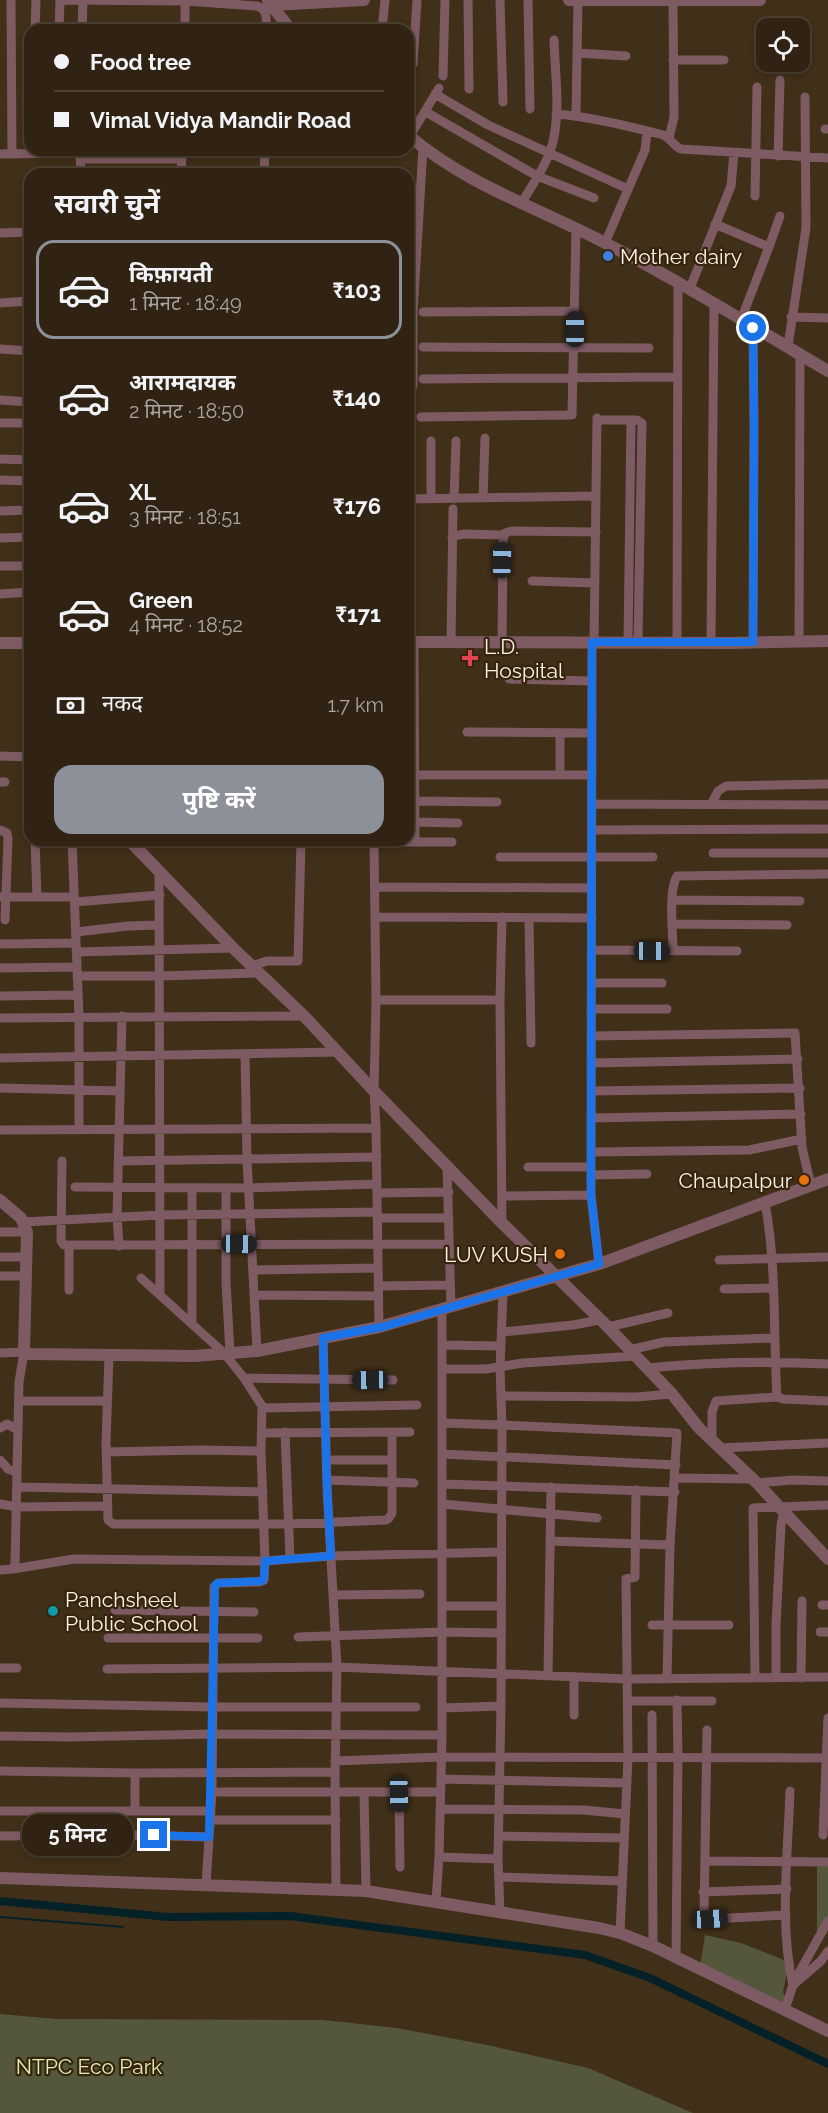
<!DOCTYPE html>
<html lang="hi">
<head>
<meta charset="utf-8">
<style>
	:root { --surface:#302313; --page:#382b1c; --text:#f1f3f6; --muted:#a8a4a0; --line:#4b4033; --accent:#8c9099 }
	body { margin:0; font-family:Raleway,"Noto Sans Devanagari",sans-serif; background:var(--page); color:var(--text); height:100vh; display:flex; flex-direction:column; font-size:22px; white-space:nowrap }
	* { box-sizing:border-box; margin:0 }
	p { font-size:20px; color:var(--muted) }
	.icon { flex:none; width:33px; height:33px; fill:none; stroke:currentColor; stroke-width:2; stroke-linecap:round; stroke-linejoin:round }
	.map { position:relative; flex:1; overflow:hidden }
	.details { position:absolute; left:24px; top:168px; width:390px; height:678px; display:flex; flex-direction:column; background:var(--surface); border-radius:18px; box-shadow:0 3px 9px #0003,0 0 0 2px var(--line) }
	.details>* { flex:none }
	.guide { position:absolute; left:24px; top:24px; width:390px; height:132px; border-radius:18px; box-shadow:0 3px 9px #0003,0 0 0 2px var(--line); display:grid; align-content:center; height:132px; padding:0 30px; background:var(--surface) }
	.tools { position:absolute; left:756px; top:18px; display:grid; gap:12px }
	.tools a { display:grid; place-items:center; width:54px; height:54px; border-radius:12px; background:var(--surface); box-shadow:0 3px 9px #0003,0 0 0 2px var(--line); font-size:30px }
	.end { position:absolute; width:27px; height:27px; margin:-14px; border:8px solid #1a73e8; background:#fff; box-shadow:0 0 0 3px #fff }
	.from { border-radius:50% }
	.bubble { position:absolute; height:42px; border-radius:18px; background:var(--surface); box-shadow:0 3px 9px #0003,0 0 0 2px var(--line); font-size:20px; font-weight:700; line-height:42px; text-align:center }
	.car { position:absolute; width:18px; height:36px; margin:-18px -9px; border-radius:8px; box-shadow:0 0 4px 2px #0007; background:linear-gradient(#222 24%,#8ab4d8 0 40%,#222 0 76%,#8ab4d8 0 86%,#222 0) }
	.guide b { display:flex; align-items:center; gap:21px; height:57px; font-size:22px }
	.guide b+b { border-top:2px solid var(--line) }
	.guide i { width:15px; height:15px; background:var(--text) }
	ul { padding:0; list-style:none }
	li { display:flex; align-items:center; gap:18px; height:99px; margin:0 12px 9px; padding:0 18px; border:3px solid transparent; border-radius:18px }
	li div { flex:1 }
	li b { display:block; font-size:22px }
	li em { font-style:normal; font-weight:700 }
	li.selected { border-color:var(--accent) }
	li>.icon { width:54px; height:54px; stroke-width:1.5 }
	h2 { padding:0 30px; font-size:27px; line-height:72px }
	.pay { display:flex; align-items:center; gap:15px; height:66px; padding:0 30px; font-size:22px }
	.pay p { margin-inline-start:auto }
	.cta { display:flex; gap:12px; margin-top:auto; padding:12px 30px }
	.cta a { flex:1; height:69px; border-radius:18px; background:var(--accent); color:#fff; font-size:24px; font-weight:700; line-height:69px; text-align:center }
	.map>svg:first-child { display:block }
	.green { fill:#54573b }
	.lines { fill:none; stroke-linecap:round; stroke-linejoin:round }
	.stream { stroke:#042127; stroke-width:2 }
	.canal { stroke:#042127; stroke-width:8 }
	.minor { stroke:#7e5b63; stroke-width:9 }
	.tertiary { stroke:#7e5b63; stroke-width:12 }
	.route { stroke:#1a73e8; stroke-width:8 }
	.shop-dot { fill:#3f7fe0; stroke:#35250f; stroke-width:2 }
	.health-dot { fill:#e0444e; stroke:#35250f; stroke-width:2 }
	.food-dot { fill:#e8710a; stroke:#35250f; stroke-width:2 }
	.culture-dot { fill:#0f9aa8; stroke:#35250f; stroke-width:2 }
	.labels { text-anchor:middle; dominant-baseline:central; stroke-width:4.5; stroke-linejoin:round; paint-order:stroke }
	.poi-label { font-size:21px; fill:#fcf1e4; stroke:#35250f; text-anchor:start }
	.park-label { font-size:21px; fill:#e4eab0; stroke:#35250f }
</style>
</head>
<body>
<div class="map">
<svg width="828" height="2113" viewBox="0 0 828 2113">
	<rect width="100%" height="100%" fill="#402f19"/>
	<!-- green -->
	<path class="green" d="M817 1861 828 1862V1923L817 1939Z
		M705 1935 741 1943 789 1962 783 1992 788 2007 700 1966Z
		M0 2014 56 2019 323 2020 397 2028 492 2046 588 2068 693 2113H0Z"/>
	<g class="lines">
		<!-- stream -->
		<path class="stream" d="M0 1917 123 1927"/>
		<!-- canal -->
		<path class="canal" d="M0 1901 168 1917 290 1916 585 1955 650 1978 828 2064"/>
		<!-- minor -->
		<path class="minor" d="M11 0 12 154
			M61 0 185 1 257 6C269 10 266 20 266 30
			M468 0 469 89
			M500 0 503 102
			M528 0 530 109
			M35 30 36 0
			M59 30 60 0
			M82 30 83 0
			M185 30V1
			M382 30 385 0
			M577 53 626 56
			M673 60H724
			M413 64 417 0
			M443 76 445 0
			M435 94 488 125 628 189
			M426 112 537 176 594 198
			M556 114C592 117 629 126 663 135 671 138 673 146 681 149L828 158
			M576 116 578 0
			M825 129H828
			M410 136 439 88
			M669 138 674 117 673 1
			M0 154 80 153
			M80 155 81 174
			M778 156 780 80
			M80 159H182
			M264 172 321 174
			M181 174 182 150
			M264 174 265 150
			M755 196 757 87
			M521 204C533 183 550 161 554 137 560 106 555 72 554 40
			M715 224 769 247 780 216
			M0 233 30 232
			M605 243 645 150 647 132
			M690 288 731 186 734 153
			M0 303 30 301
			M423 312 574 311
			M791 317 828 318
			M741 320 769 247
			M753 328 754 425 753 642
			M788 346 806 228 805 97
			M423 347 649 348
			M0 349 30 351
			M423 379 677 377
			M413 386V313L423 148
			M0 400 30 402
			M421 417 572 415 576 228
			M597 420H637L642 423 638 642
			M0 423H30
			M0 459 30 460
			M0 480 30 481
			M483 498 485 438
			M408 499 596 496
			M431 499V441
			M454 499 456 441
			M0 511 30 510
			M452 537 463 534 503 535
			M0 538 30 537
			M0 566H30
			M532 581 595 583
			M0 594 30 592
			M799 641 800 354
			M414 642 415 842
			M451 642 453 509
			M502 642 503 540 505 533 512 531 596 532
			M592 642 591 1167V1195L599 1264
			M594 642 597 418
			M628 642 631 420
			M677 642 678 281
			M711 642 714 305
			M509 679 592 681
			M467 732 592 733
			M560 733V775
			M0 756 30 757
			M414 775H592
			M0 782H5
			M415 801 497 802
			M592 804 828 805
			M711 805 718 791 726 786 828 784
			M415 822 458 823
			M0 830 7 833 8 839 5 920
			M592 830 828 829
			M35 840 37 897
			M72 840 79 1017V1130
			M338 840 343 842H452
			M374 842 376 1000 374 1091 376 1128 379 1327
			M713 853H828
			M500 857H653
			M159 870 160 1294
			M375 887 590 888
			M0 897H74
			M673 900 800 901
			M75 902 160 895
			M375 917 592 918
			M502 917 500 1000 502 1223
			M529 918 531 1043
			M673 924 787 925
			M76 932 128 926 159 925
			M0 944 76 943
			M592 950 737 951
			M673 951C673 932 668 891 677 876L828 874
			M76 952 233 948
			M252 966 267 961H298L301 840
			M0 968 77 967
			M77 976H160L258 973
			M593 983H662
			M0 996 78 995
			M376 1000H500
			M591 1009H667
			M0 1018 304 1016
			M591 1036 795 1033 802 1147 811 1186
			M245 1054 247 1159 377 1157
			M0 1058 339 1052
			M591 1063 798 1059
			M0 1088 120 1091
			M591 1091 800 1088
			M591 1118 801 1114
			M0 1130 376 1128
			M591 1152 749 1150 802 1139
			M62 1161 61 1241 64 1245 449 1244
			M118 1161 247 1159 257 1351
			M447 1167 451 1307
			M528 1167H591
			M591 1175 647 1174
			M75 1187 249 1188 377 1184
			M192 1188V1323
			M226 1188V1282L230 1353
			M377 1193 449 1192
			M502 1196 591 1195
			M765 1203C777 1267 773 1332 777 1397
			M378 1218H449
			M23 1222 161 1215 377 1212
			M0 1232H27
			M69 1245V1290
			M119 1246 117 1216 122 1016
			M0 1257H27
			M719 1260 828 1257
			M253 1270 378 1268
			M0 1276H27
			M141 1278 224 1353 244 1378 262 1406 261 1451 265 1561 264 1580 259 1582 218 1583 214 1587 212 1792 206 1885
			M378 1286 450 1285
			M724 1289 772 1288
			M503 1292 500 1368 502 1425 677 1433 670 1545 667 1679
			M254 1295 378 1296
			M608 1327 668 1313
			M502 1332 573 1325 599 1320
			M323 1338 327 1487 337 1667 335 1778 336 1890
			M442 1345 501 1346
			M629 1350 664 1342 774 1338
			M0 1353 24 1352 19 1382 15 1564 13 1569 0 1570
			M109 1356 106 1443 108 1520 113 1524H289L386 1520 389 1518 392 1513V1432
			M647 1368C707 1362 767 1361 828 1364
			M442 1369H486L523 1363 636 1356
			M244 1378 393 1380
			M502 1396 636 1397 672 1394
			M19 1401H106
			M263 1408 417 1405
			M0 1428 7 1424 18 1430
			M285 1432 290 1559
			M262 1433 410 1432
			M712 1440V1412L716 1401 777 1397 783 1399 828 1401
			M720 1448 828 1443
			M106 1452 200 1450 261 1451
			M442 1454 676 1465
			M0 1460 8 1469 17 1473
			M326 1460H391
			M675 1478 752 1479
			M327 1480 414 1483
			M757 1483 793 1480 828 1481
			M442 1484 675 1492
			M17 1487 263 1492
			M0 1504 17 1507 108 1506
			M442 1504 597 1518
			M550 1541 670 1545
			M13 1569 74 1559 265 1561 331 1556 502 1552
			M333 1595 420 1594
			M822 1605H828
			M442 1606H501
			M115 1610 254 1612
			M652 1625H729
			M820 1632H828
			M298 1637 442 1632 500 1633
			M108 1638H258
			M0 1668H17
			M107 1669 337 1667 628 1679 828 1677
			M548 1676 551 1487
			M755 1678 753 1508 828 1505
			M776 1678V1625L781 1525 784 1511
			M801 1678 802 1601
			M629 1701H712
			M0 1703 212 1707H416
			M442 1708 501 1706
			M574 1715V1677
			M652 1715 653 1946
			M707 1730 704 1916 710 1919 786 1915
			M0 1736 70 1737 212 1734 442 1735
			M335 1761 441 1757 828 1758
			M0 1771 135 1773 335 1772
			M441 1779 627 1783
			M790 1791C788 1853 779 1925 793 1985
			M212 1792H441
			M364 1793 366 1891
			M399 1794 400 1867
			M440 1809 584 1810 625 1814
			M0 1811H211
			M135 1811V1773
			M210 1820H336
			M823 1835 828 1718
			M0 1836 135 1835 209 1837
			M499 1836 624 1838
			M439 1857 498 1859 501 1706 502 1425 442 1423
			M498 1859 500 1912
			M706 1861 828 1862
			M499 1877 622 1881
			M703 1892 787 1889
			M436 1901 439 1857 442 1735V1309
			M620 1933 628 1758 626 1579 635 1577 636 1490
			M676 1957 678 1758 677 1700
			M795 1980 828 1921
			M785 2009 793 1985 821 1961 828 1951"/>
		<!-- tertiary -->
		<path class="tertiary" d="M569 0H760
			M268 1 291 30
			M272 5 364 0
			M408 135C468 186 539 208 607 244 683 283 755 328 828 371
			M408 642 730 643 828 641
			M0 643H30
			M129 840 233 948 304 1016 374 1091 502 1223 608 1327 672 1394 699 1428 757 1483 828 1559
			M0 1200 21 1218 27 1232 24 1352 30 1354 195 1356 257 1351 379 1327 599 1264 828 1179
			M0 1878 366 1891 599 1928 620 1933 653 1946 828 2031"/>
	</g>
	<g class="lines">
		<!-- route -->
		<path class="route" d="M154 1835 209 1837 215 1585 218 1583 262 1581 264 1577 265 1561 331 1556 327 1487 323 1338 386 1326 599 1264 591 1195V1167L592 642H753L754 424 753 328"/>
	</g>
	<!-- markers -->
	<circle class="shop-dot" cx="608" cy="256" r="6"/>
	<path class="health-dot" d="M467 649h6v6h6v6h-6v6h-6v-6h-6v-6h6z"/>
	<g class="food-dot">
		<circle cx="804" cy="1180" r="6"/>
		<circle cx="560" cy="1254" r="6"/>
	</g>
	<circle class="culture-dot" cx="53" cy="1611" r="6"/>
	<g class="labels">
		<!-- poi labels -->
		<g class="poi-label">
			<text x="620" y="256">Mother dairy</text>
			<text x="484" y="646">L.D.<tspan x="484" dy="24">Hospital</tspan></text>
			<text x="792" y="1180" text-anchor="end">Chaupalpur</text>
			<text x="548" y="1254" text-anchor="end">LUV KUSH</text>
			<text x="65" y="1599">Panchsheel<tspan x="65" dy="24">Public School</tspan></text>
		</g>
		<!-- park labels -->
		<g class="park-label">
			<text x="89" y="2066">NTPC Eco Park</text>
		</g>
	</g>
</svg>
<div class="tools">
<a><svg class="icon" aria-label="locate" viewBox="0 0 24 24"><circle cx="12" cy="12" r="6"/><path d="M12 2v4M12 18v4M2 12h4M18 12h4"/></svg></a>
</div>
<i class="end from" style="left:753px;top:328px"></i>
<i class="end" style="left:154px;top:1835px"></i>
<div class="bubble" style="left:22px;top:1814px;width:111px">5 मिनट</div>
<i class="car" style="left:575px;top:329px;rotate:0deg"></i>
<i class="car" style="left:502px;top:560px;rotate:1deg"></i>
<i class="car" style="left:652px;top:951px;rotate:90deg"></i>
<i class="car" style="left:239px;top:1244px;rotate:91deg"></i>
<i class="car" style="left:370px;top:1380px;rotate:269deg"></i>
<i class="car" style="left:399px;top:1794px;rotate:179deg"></i>
<i class="car" style="left:710px;top:1919px;rotate:87deg"></i>
<div class="guide">
<b><i class="from"></i>Food tree</b>
<b><i></i>Vimal Vidya Mandir Road</b>
</div>
<section class="details">
<h2>सवारी चुनें</h2>
<ul>
<li class="selected"><svg class="icon" aria-label="car" viewBox="0 0 24 24"><path d="M5 17H2v-5l4-1 3-4h7l3 4 3 1v5h-3M9 17h6M6 11h13"/><circle cx="7" cy="17" r="2"/><circle cx="17" cy="17" r="2"/></svg><div><b>किफ़ायती</b><p>1 मिनट · 18:49</p></div><em>₹103</em></li>
<li><svg class="icon" aria-label="car" viewBox="0 0 24 24"><path d="M5 17H2v-5l4-1 3-4h7l3 4 3 1v5h-3M9 17h6M6 11h13"/><circle cx="7" cy="17" r="2"/><circle cx="17" cy="17" r="2"/></svg><div><b>आरामदायक</b><p>2 मिनट · 18:50</p></div><em>₹140</em></li>
<li><svg class="icon" aria-label="car" viewBox="0 0 24 24"><path d="M5 17H2v-5l4-1 3-4h7l3 4 3 1v5h-3M9 17h6M6 11h13"/><circle cx="7" cy="17" r="2"/><circle cx="17" cy="17" r="2"/></svg><div><b>XL</b><p>3 मिनट · 18:51</p></div><em>₹176</em></li>
<li><svg class="icon" aria-label="car" viewBox="0 0 24 24"><path d="M5 17H2v-5l4-1 3-4h7l3 4 3 1v5h-3M9 17h6M6 11h13"/><circle cx="7" cy="17" r="2"/><circle cx="17" cy="17" r="2"/></svg><div><b>Green</b><p>4 मिनट · 18:52</p></div><em>₹171</em></li>
</ul>
<div class="pay"><svg class="icon" aria-label="cash" viewBox="0 0 24 24"><path d="M3 7h18v10H3z"/><circle cx="12" cy="12" r="2"/></svg>नकद<p>1.7 km</p></div>
<div class="cta"><a>पुष्टि करें</a></div>
</section>
</div>
</body>
</html>
